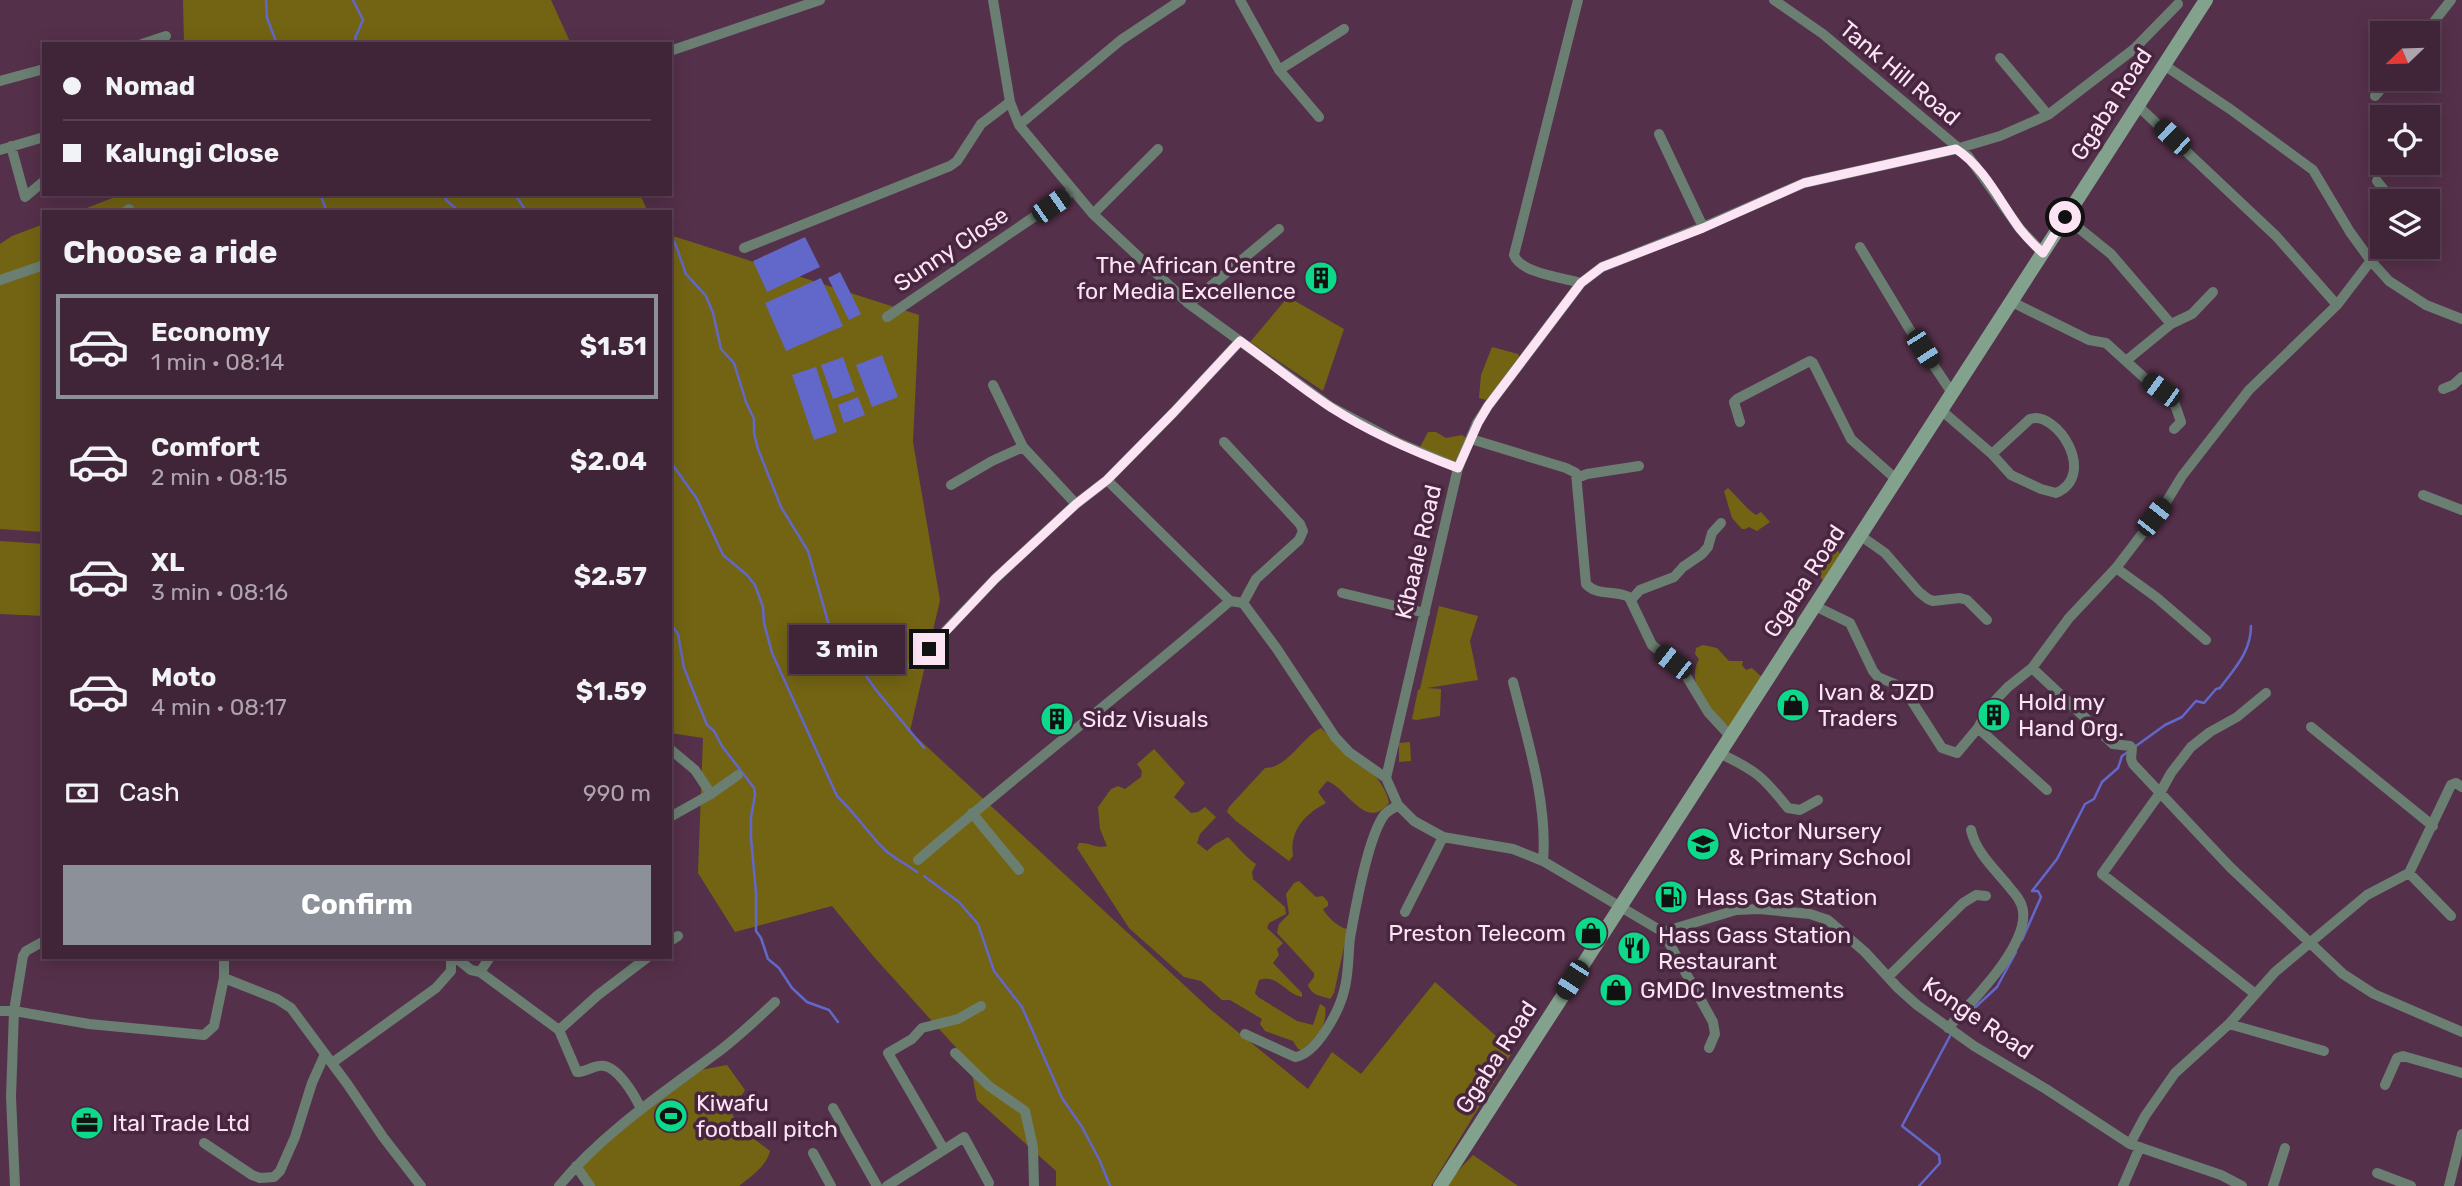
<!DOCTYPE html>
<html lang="en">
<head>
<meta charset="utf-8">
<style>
	:root { --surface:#402438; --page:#472c40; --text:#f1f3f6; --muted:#aea4ae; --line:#594153; --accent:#8c9099 }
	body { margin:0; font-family:Rubik,sans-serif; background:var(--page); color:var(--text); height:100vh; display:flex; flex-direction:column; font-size:26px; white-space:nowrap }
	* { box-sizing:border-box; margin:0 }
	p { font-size:23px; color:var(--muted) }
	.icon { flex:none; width:38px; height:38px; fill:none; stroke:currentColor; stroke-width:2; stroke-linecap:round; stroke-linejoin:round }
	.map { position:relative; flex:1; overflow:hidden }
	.sheet { position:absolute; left:42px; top:210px; width:630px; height:749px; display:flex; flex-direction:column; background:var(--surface); border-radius:0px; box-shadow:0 4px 18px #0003,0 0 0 2px var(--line) }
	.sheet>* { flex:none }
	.top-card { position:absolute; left:42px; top:42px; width:630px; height:154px; border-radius:0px; box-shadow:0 4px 18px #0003,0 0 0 2px var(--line); display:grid; align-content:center; height:154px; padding:0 21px; background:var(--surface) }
	.needle { width:46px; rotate:247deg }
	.buttons { position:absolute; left:2370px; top:21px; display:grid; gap:14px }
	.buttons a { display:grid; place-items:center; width:70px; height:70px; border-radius:0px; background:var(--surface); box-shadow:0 4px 18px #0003,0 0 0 2px var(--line); font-size:35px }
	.end { position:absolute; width:32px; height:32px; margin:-16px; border:9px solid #fce4f4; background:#111; box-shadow:0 0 0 4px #111 }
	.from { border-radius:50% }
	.bubble { position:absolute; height:49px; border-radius:0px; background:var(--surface); box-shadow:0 4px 18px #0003,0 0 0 2px var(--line); font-size:23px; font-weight:700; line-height:49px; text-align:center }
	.car { position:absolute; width:21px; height:42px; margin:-21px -10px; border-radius:9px; box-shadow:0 0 5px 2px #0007; background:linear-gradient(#222 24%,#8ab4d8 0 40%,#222 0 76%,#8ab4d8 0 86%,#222 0) }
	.top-card b { display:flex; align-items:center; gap:24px; height:66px; font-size:26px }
	.top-card b+b { border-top:2px solid var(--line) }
	.top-card i { width:18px; height:18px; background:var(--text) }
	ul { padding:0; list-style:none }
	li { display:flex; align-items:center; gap:21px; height:105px; margin:0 14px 10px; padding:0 7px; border:4px solid transparent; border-radius:0px }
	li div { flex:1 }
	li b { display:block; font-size:26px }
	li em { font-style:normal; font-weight:700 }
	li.selected { border-color:var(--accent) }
	li>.icon { width:63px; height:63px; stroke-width:1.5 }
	h2 { padding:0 21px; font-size:32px; line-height:84px }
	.pay { display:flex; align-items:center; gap:18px; height:77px; padding:0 21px; font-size:26px }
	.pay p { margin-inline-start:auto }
	.action { display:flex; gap:14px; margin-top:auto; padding:14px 21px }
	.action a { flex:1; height:80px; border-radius:0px; background:var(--accent); color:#fff; font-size:28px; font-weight:700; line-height:80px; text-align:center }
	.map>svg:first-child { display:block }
	.green { fill:#736413 }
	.water { fill:#6267ca }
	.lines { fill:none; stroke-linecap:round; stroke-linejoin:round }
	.stream { stroke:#6267ca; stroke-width:2.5 }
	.street { stroke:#6a7e72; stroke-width:10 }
	.secondary { stroke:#82a28e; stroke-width:14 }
	.route { stroke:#fce4f4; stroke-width:9 }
	.labels { text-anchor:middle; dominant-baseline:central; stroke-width:7; stroke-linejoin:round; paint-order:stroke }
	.street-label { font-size:23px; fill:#fce4f4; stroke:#492640 }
	.poi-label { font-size:23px; fill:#fce4f4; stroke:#492640; text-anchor:start }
</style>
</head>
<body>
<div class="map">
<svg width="2462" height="1186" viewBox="0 0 2462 1186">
	<rect width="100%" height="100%" fill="#55304a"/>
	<!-- green -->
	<path class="green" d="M183 0H551L571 44H184Z
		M123 194H640L648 212H76Z
		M44 224V532L0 529V244L12 236Z
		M670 235 919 315 913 442 940 600 910 731 1211 1010 1308 1089 1332 1052 1361 1074 1435 982 1513 1051 1431 1186H1056V1171L977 1100 970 1063 874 957 832 906 735 932 698 873 703 738 670 733Z
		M1288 297 1344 329 1323 391 1250 342Z
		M1492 347 1518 354 1520 360 1486 400 1479 398 1481 375Z
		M1428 432H1436L1446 438 1462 435 1468 439 1458 463 1419 449Z
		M1728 488C1738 497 1746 509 1756 515L1761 512 1770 522 1757 531 1749 527 1745 529H1742L1732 518 1724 491Z
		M0 541 44 544V616L0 614Z
		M1834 545 1841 555 1825 583 1813 568 1815 562 1827 546Z
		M1439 606 1478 616 1470 641 1478 680 1427 688 1441 689 1440 716 1416 720 1412 719 1418 690 1420 689Z
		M1703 645 1717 648 1729 661H1743L1742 665 1746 670 1752 668 1765 680 1732 730C1713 712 1684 686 1699 659L1695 654 1696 648Z
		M1321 728C1342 749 1384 772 1389 803 1365 832 1348 788 1327 781L1318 792 1326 803C1305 814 1289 831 1293 856L1289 861 1236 821 1227 812 1229 807 1265 768C1288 768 1302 737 1321 728Z
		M1410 742 1411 761 1399 762V743Z
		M1154 749 1185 783 1174 797 1191 813 1198 812 1205 807 1216 817 1200 834 1197 843 1207 851 1214 845 1228 837C1238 847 1244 856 1256 864L1252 872 1253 879 1285 907 1286 914 1269 923 1267 928 1283 943 1277 949 1279 955 1273 963 1302 993V997C1286 995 1278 973 1259 980L1255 993 1258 997 1297 1021 1313 1025 1320 1004 1325 1007C1328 1026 1316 1038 1302 1050L1298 1049 1293 1041 1265 1031 1260 1024 1262 1019 1230 1000H1222L1201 981 1184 977 1129 928 1077 848 1079 843C1089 842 1098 849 1107 846L1100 829 1098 807 1111 789 1118 786 1125 789 1141 777 1142 771 1137 764Z
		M1299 881 1316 897 1323 896 1328 902V906L1323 909C1327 917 1339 928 1348 929L1334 993 1330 999C1320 995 1312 996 1308 985L1314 977V973L1277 933 1279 924 1289 914 1286 894 1294 883Z
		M727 1065 745 1090 731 1112 740 1128 770 1151C766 1167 751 1176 739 1186H594L581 1166 689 1072Z
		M1473 1155 1518 1186H1444Z"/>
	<!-- water -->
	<path class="water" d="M805 237 820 267 767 292 753 261Z
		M840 272 861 314 849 320 828 278Z
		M821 278 843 326 786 351 765 303Z
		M882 355 898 397 872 407 856 365Z
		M843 357 855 391 833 399 821 365Z
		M816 367 837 432 814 440 792 375Z
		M858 397 865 415 844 423 838 405Z"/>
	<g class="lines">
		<!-- stream -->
		<path class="stream" d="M266 0 267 18 277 44
			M353 0 363 20 355 38 358 44
			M320 194 327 212
			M444 194 446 200 460 212
			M515 194 524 208V212
			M670 237 675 243 686 274 706 296 713 313 721 349 734 363 746 402 754 419V433L758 449 781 507 808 551 828 622 876 690 924 748
			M670 461 697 499 723 555 747 575 755 585 763 607 764 623 772 653 837 796C855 813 868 833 885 850 895 859 906 864 917 872
			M670 623 678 634 684 668 707 725 714 731 722 746 754 788 755 795 751 817V838L756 893V931L761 938 768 959 779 968 792 988 807 1002 829 1010 838 1022
			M2136 746 2165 725 2182 717 2196 701 2204 703 2216 689 2220 688C2234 669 2251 652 2251 626
			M924 876 959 902 978 924 994 971 1022 1007 1062 1098 1082 1127 1100 1161 1110 1186
			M2022 940 2041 897 2038 891H2032L2057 859 2085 804 2094 799 2102 782 2118 768 2122 756 2128 752
			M1967 1015 1997 987 2016 952
			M1919 1186 1940 1163 1939 1155 1902 1126 1950 1036"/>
		<!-- street -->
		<path class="street" d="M993 0 1010 102 1019 125 1093 214 1189 304 1331 407 1397 442 1458 468
			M1240 0 1279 70 1319 117
			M1578 0 1514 255C1520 273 1564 278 1581 283
			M1774 0 1823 34 1968 156 2020 229 2043 253
			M2178 4 2134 49 2048 115 2000 136 1956 149 1804 183 1703 227 1602 267 1581 283 1488 406 1477 423 1458 468 1386 778 1398 805 1414 821 1443 837 1513 849 1543 861 1663 932 1736 910 1759 909 1810 914 1828 920 1865 952 1898 988 1917 1005 1974 1046 2046 1089 2130 1144 2221 1175 2242 1186
			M2425 33 2451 0
			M142 44 166 36
			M670 51 820 0
			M2000 58 2048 115
			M2164 65 2230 109 2313 170 2350 232 2371 261 2389 281 2426 305 2462 319
			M1279 70 1344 29
			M0 81 44 69
			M2375 96 2389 79
			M2137 105 2276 236 2337 305
			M1019 125 1121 40 1181 0
			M1659 134 1703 227
			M11 146 25 197 44 181
			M0 150 44 137
			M2377 181 2393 201
			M125 212 129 209
			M1093 214 1158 149
			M2065 217 2111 254 2171 324
			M1860 247 1910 330 1952 393
			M744 248 950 166 957 161 981 124 1010 102
			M0 280 44 265
			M2012 302 2089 340 2106 343 2149 382 2173 399 2181 422 2174 429
			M1189 304 1279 229
			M887 317 1072 191
			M2127 360 2171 324 2192 314 2213 292
			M993 385 1023 447 1076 504
			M2443 389 2453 385 2462 377
			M1941 410 1992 454 2011 475 2041 489 2056 493C2098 475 2057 410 2030 419L1992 454
			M1740 422 1734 402 1737 399 1810 361 1813 363 1851 439 1897 480
			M1471 439 1566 468 1576 473 1586 584C1597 596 1614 590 1629 597L1652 645 1682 669 1708 712 1731 737
			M1224 442 1300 524 1303 531 1299 540 1256 579 1243 603
			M1577 478 1587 474 1639 466
			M1107 480 1230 601 1243 603 1277 649 1335 737 1349 752 1386 778
			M951 485 992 461 1023 447
			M2423 495 2462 510
			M1861 536 1885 553 1919 592 1928 599 1933 601 1960 598 1967 600 1987 620
			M2116 568 2156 597 2206 640
			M1342 593 1425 613
			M1631 600 1640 590 1674 577 1683 567 1702 554 1708 547 1712 533 1721 523
			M1815 606 1850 623 1873 671 1878 677 1902 687 1906 692 1942 748 1957 753 1978 728 1990 706 2008 687 2032 668 2069 618 2116 568 2165 504 2182 476 2249 390 2337 305 2382 246
			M913 665 995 579 1076 504 1107 480 1174 412 1240 341
			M2032 668 2113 744 2130 746 2132 748 2131 759 2133 764 2230 867 2343 974 2374 994 2462 1032
			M1513 682C1527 738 1548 804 1543 861
			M2311 727 2433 826
			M1978 728 2047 790
			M670 749 695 770 711 794
			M1721 754C1757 771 1763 777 1788 808L1800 810 1818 800
			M972 813 1019 870
			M670 817 711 794 738 775
			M918 860C1021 771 1128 689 1230 601
			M2409 873 2451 916
			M1405 912 1443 837
			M1663 932 1713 1022 1715 1034 1709 1048
			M670 941 678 936
			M224 957V978
			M455 957 471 970 480 972 559 1030 577 1072C585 1072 591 1067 599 1066 616 1062 635 1096 641 1109
			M480 972 490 957
			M1888 977 1963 903 1976 895 1986 896
			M2254 993 2102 874 2160 793 2171 773 2191 747 2210 732 2237 717 2266 693
			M0 1011H14L23 956 26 951 44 941
			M2229 1024 2324 1051
			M1948 1028C1970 1003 2028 947 2023 911 2022 902 2016 895 2010 888 1996 870 1976 853 1971 830
			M559 1030 598 995 648 957
			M1245 1034 1295 1057C1317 1054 1339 1011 1344 991 1349 974 1348 955 1350 938 1355 910 1368 835 1385 814 1389 810 1394 808 1398 805
			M955 1053 989 1086 1025 1111 1033 1147 1034 1186
			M332 1063 436 988 451 971V957
			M2385 1085 2397 1058 2403 1056 2462 1073
			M833 1108 877 1186
			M204 1143 252 1175 260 1178 274 1177 280 1171 295 1137 312 1083 325 1054
			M2130 1144 2145 1116 2175 1073 2229 1024 2275 972 2367 895 2409 873 2451 785 2456 783 2462 787
			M943 1148 888 1053 912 1039 922 1028 958 1019 981 1006
			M813 1153 831 1186
			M576 1166 590 1186
			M2377 1173 2411 1186
			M15 1186 11 1097 14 1011 89 1024 204 1035 214 1026 224 978 277 999 291 1008 348 1085 383 1137 421 1186
			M559 1186C602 1134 660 1095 714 1055 736 1039 756 1020 775 1002
			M887 1186 964 1137 989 1183
			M2123 1186 2140 1147
			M2273 1186 2285 1148
			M2449 1186 2462 1134"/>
		<!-- secondary -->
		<path class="secondary" d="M1440 1186 2206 0"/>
	</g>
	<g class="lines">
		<!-- route -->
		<path class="route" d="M929 649 995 579 1076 504 1107 480 1174 412 1240 341C1271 363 1300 387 1332 408 1371 433 1415 452 1458 468L1478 423 1488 406 1581 283 1602 267 1703 228 1804 183 1956 149C1985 168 2000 202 2020 229 2027 238 2035 246 2043 253L2065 217"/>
	</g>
	<!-- icons -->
	<defs>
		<symbol id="building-disc" viewBox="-11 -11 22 22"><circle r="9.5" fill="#0dd98a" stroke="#492640"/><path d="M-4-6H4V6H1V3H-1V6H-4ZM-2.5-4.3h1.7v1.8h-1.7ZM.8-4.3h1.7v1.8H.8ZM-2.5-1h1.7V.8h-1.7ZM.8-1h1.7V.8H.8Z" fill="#111"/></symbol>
		<symbol id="shop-disc" viewBox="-11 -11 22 22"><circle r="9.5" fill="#0dd98a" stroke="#492640"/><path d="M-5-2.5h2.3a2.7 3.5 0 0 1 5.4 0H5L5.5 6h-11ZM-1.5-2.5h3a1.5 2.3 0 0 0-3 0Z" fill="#111"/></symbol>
		<symbol id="school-disc" viewBox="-11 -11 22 22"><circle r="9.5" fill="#0dd98a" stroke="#492640"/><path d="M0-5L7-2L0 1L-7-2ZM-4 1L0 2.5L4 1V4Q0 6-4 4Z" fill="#111"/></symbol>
		<symbol id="fuel-disc" viewBox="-11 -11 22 22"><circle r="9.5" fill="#0dd98a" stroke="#492640"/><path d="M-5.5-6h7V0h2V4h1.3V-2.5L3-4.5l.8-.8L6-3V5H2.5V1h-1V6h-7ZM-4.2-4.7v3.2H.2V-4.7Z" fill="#111"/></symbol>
		<symbol id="restaurant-disc" viewBox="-11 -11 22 22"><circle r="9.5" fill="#0dd98a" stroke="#492640"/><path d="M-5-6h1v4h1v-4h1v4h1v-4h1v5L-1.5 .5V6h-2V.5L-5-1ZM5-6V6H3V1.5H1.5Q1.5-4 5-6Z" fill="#111"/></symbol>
		<symbol id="stadium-disc" viewBox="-11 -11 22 22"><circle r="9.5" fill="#0dd98a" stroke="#492640"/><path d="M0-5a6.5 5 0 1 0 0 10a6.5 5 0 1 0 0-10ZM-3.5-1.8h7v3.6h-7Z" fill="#111"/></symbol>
		<symbol id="office-disc" viewBox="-11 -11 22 22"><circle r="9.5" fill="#0dd98a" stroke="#492640"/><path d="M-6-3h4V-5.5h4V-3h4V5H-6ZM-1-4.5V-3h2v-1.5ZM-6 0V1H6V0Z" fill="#111"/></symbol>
	</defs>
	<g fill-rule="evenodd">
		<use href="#building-disc" x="1302" y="259" width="38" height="38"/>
		<use href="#shop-disc" x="1774" y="686" width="38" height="38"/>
		<use href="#building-disc" x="1975" y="696" width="38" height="38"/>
		<use href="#building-disc" x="1038" y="700" width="38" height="38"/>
		<use href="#school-disc" x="1684" y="825" width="38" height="38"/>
		<use href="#fuel-disc" x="1652" y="878" width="38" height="38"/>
		<use href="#shop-disc" x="1572" y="914" width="38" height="38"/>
		<use href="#restaurant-disc" x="1615" y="929" width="38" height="38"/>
		<use href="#shop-disc" x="1597" y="971" width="38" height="38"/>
		<use href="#stadium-disc" x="652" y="1097" width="38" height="38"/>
		<use href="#office-disc" x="68" y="1104" width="38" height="38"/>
	</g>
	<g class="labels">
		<!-- street labels -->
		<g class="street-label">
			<text transform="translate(1900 73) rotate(40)">Tank Hill Road</text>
			<text transform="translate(2111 104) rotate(-57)">Ggaba Road</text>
			<text transform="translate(951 249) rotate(-34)">Sunny Close</text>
			<text transform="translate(1418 552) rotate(-77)">Kibaale Road</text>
			<text transform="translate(1804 581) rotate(-57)">Ggaba Road</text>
			<text transform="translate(1978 1018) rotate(34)">Konge Road</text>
			<text transform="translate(1496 1057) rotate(-57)">Ggaba Road</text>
		</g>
		<!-- poi labels -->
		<g class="poi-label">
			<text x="1296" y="265" text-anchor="end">The African Centre<tspan x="1296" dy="26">for Media Excellence</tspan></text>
			<text x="1818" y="692">Ivan &amp; JZD<tspan x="1818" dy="26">Traders</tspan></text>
			<text x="2018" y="702">Hold my<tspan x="2018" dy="26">Hand Org.</tspan></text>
			<text x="1082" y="719">Sidz Visuals</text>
			<text x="1728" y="831">Victor Nursery<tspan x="1728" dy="26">&amp; Primary School</tspan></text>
			<text x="1696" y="897">Hass Gas Station</text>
			<text x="1566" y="933" text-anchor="end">Preston Telecom</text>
			<text x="1658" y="935">Hass Gass Station<tspan x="1658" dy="26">Restaurant</tspan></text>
			<text x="1640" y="990">GMDC Investments</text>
			<text x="696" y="1103">Kiwafu<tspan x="696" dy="26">football pitch</tspan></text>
			<text x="112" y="1123">Ital Trade Ltd</text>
		</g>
	</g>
</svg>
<div class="buttons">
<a><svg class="needle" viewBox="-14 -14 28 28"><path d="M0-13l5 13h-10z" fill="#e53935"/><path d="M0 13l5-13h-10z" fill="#aea4ae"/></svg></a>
<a><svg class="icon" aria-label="locate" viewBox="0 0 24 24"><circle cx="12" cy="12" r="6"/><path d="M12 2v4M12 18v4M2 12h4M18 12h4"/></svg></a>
<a><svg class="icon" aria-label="layers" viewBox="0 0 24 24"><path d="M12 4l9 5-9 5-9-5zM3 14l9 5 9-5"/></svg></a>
</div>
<i class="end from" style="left:2065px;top:217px"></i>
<i class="end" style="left:929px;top:649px"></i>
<div class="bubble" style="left:789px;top:625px;width:116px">3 min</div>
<i class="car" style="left:2172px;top:137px;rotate:313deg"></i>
<i class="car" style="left:1051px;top:206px;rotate:55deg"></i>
<i class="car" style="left:1923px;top:349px;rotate:147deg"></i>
<i class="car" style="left:2161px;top:390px;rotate:306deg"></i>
<i class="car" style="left:2154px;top:517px;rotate:38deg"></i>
<i class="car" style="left:1673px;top:662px;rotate:308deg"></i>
<i class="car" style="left:1572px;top:980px;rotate:213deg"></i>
<div class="top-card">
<b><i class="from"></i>Nomad</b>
<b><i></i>Kalungi Close</b>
</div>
<section class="sheet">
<h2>Choose a ride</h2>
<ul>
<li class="selected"><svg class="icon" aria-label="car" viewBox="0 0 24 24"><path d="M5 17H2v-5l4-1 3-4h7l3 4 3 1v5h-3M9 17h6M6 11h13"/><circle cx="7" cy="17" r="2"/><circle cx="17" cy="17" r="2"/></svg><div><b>Economy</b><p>1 min · 08:14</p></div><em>$1.51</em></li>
<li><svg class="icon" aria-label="car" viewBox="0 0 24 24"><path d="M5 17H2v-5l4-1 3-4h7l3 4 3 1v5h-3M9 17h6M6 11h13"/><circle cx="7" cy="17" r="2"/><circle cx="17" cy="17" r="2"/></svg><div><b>Comfort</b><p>2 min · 08:15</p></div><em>$2.04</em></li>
<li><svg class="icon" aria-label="car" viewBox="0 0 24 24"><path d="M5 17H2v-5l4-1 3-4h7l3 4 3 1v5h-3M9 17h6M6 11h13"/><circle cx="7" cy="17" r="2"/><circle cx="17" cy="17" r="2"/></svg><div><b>XL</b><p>3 min · 08:16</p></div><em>$2.57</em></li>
<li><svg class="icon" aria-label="car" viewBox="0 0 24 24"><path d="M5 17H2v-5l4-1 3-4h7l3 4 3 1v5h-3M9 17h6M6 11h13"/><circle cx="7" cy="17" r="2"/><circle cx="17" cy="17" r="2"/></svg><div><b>Moto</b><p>4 min · 08:17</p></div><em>$1.59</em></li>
</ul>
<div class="pay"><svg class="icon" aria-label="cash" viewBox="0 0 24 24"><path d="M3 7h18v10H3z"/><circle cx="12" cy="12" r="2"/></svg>Cash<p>990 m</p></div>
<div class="action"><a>Confirm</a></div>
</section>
</div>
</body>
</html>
